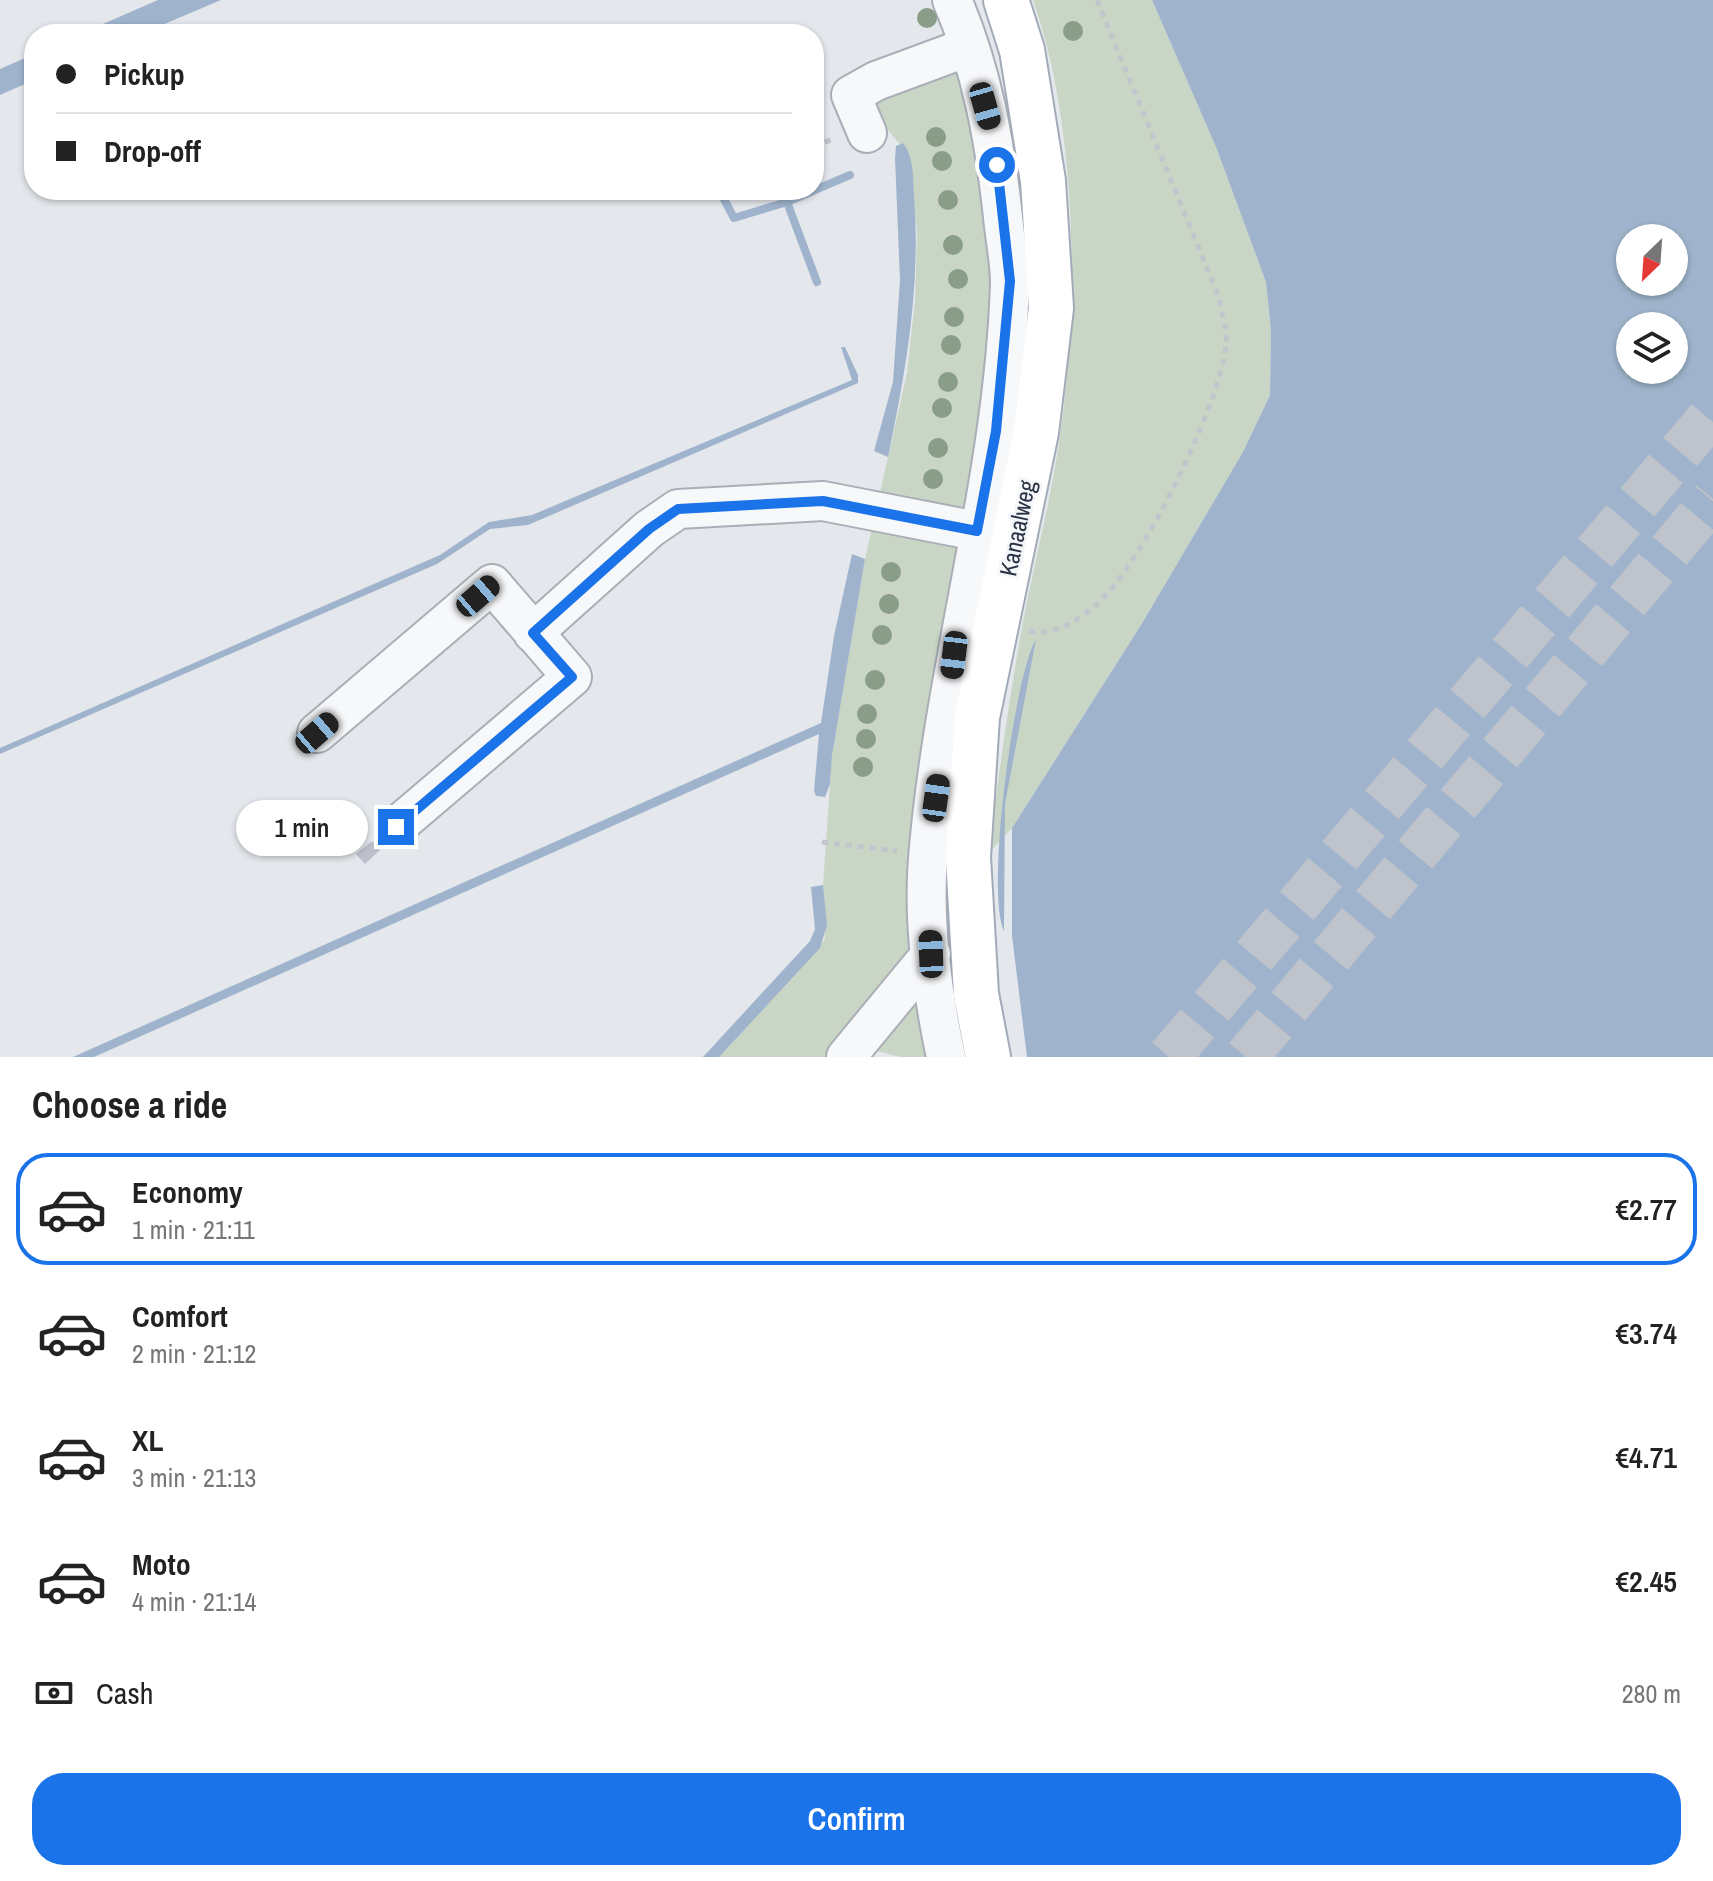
<!DOCTYPE html>
<html lang="en">
<head>
<meta charset="utf-8">
<style>
	:root { --surface:#fff; --page:#f2f2f2; --text:#222; --muted:#767676; --line:#e0e0e0; --accent:#1a73e8 }
	body { margin:0; font-family:"Archivo Narrow",sans-serif; background:var(--page); color:var(--text); height:100vh; display:flex; flex-direction:column; font-size:30px; white-space:nowrap }
	* { box-sizing:border-box; margin:0 }
	p { font-size:26px; color:var(--muted) }
	.icon { flex:none; width:44px; height:44px; fill:none; stroke:currentColor; stroke-width:2; stroke-linecap:round; stroke-linejoin:round }
	.map { position:relative; height:1057px; overflow:hidden }
	.sheet { display:flex; flex-direction:column; background:var(--surface); flex:1 }
	.sheet>* { flex:none }
	.top-card { position:absolute; left:24px; top:24px; width:800px; height:176px; border-radius:32px; box-shadow:0 2px 6px #0004; display:grid; align-content:center; height:176px; padding:0 32px; background:var(--surface) }
	.needle { width:52px; rotate:205deg }
	.buttons { position:absolute; left:1616px; top:224px; display:grid; gap:16px }
	.buttons a { display:grid; place-items:center; width:72px; height:72px; border-radius:50%; background:var(--surface); box-shadow:0 2px 6px #0004; font-size:40px }
	.end { position:absolute; width:36px; height:36px; margin:-18px; border:10px solid #1a73e8; background:#fff; box-shadow:0 0 0 4px #fff }
	.from { border-radius:50% }
	.bubble { position:absolute; height:56px; border-radius:28px; background:var(--surface); box-shadow:0 2px 6px #0004; font-size:26px; font-weight:600; line-height:56px; text-align:center }
	.car { position:absolute; width:24px; height:48px; margin:-24px -12px; border-radius:10px; box-shadow:0 0 6px 2px #0007; background:linear-gradient(#222 24%,#8ab4d8 0 40%,#222 0 76%,#8ab4d8 0 86%,#222 0) }
	.top-card b { display:flex; align-items:center; gap:28px; height:76px; font-size:30px }
	.top-card b+b { border-top:2px solid var(--line) }
	.top-card i { width:20px; height:20px; background:var(--text) }
	ul { padding:0; list-style:none }
	li { display:flex; align-items:center; gap:24px; height:112px; margin:0 16px 12px; padding:0 16px; border:4px solid transparent; border-radius:32px }
	li div { flex:1 }
	li b { display:block; font-size:30px }
	li em { font-style:normal; font-weight:600 }
	li.on { border-color:var(--accent) }
	li>.icon { width:72px; height:72px; stroke-width:1.5 }
	h2 { padding:0 32px; font-size:36px; line-height:96px }
	.pay { display:flex; align-items:center; gap:20px; height:88px; padding:0 32px; font-size:30px }
	.pay p { margin-inline-start:auto }
	.action { display:flex; gap:16px; margin-top:auto; padding:16px 32px }
	.action a { flex:1; height:92px; border-radius:32px; background:var(--accent); color:#fff; font-size:32px; font-weight:600; line-height:92px; text-align:center }
	.map>svg:first-child { display:block }
	.green { fill:#c9d6c5 }
	.water { fill:#9fb4cc; fill-rule:evenodd }
	.lines { fill:none; stroke-linecap:round; stroke-linejoin:round }
	.stream { stroke:#9fb4cc; stroke-width:8 }
	.building { fill:#bbc0ca }
	.highway-tunnel { stroke:#bfc3cb; stroke-width:44; stroke-dasharray:44 22; stroke-linecap:butt }
	.minor-casing { stroke:#a9aeb7; stroke-width:42 }
	.major-casing { stroke:#a3abb8; stroke-width:48 }
	.path { stroke:#c2c5cb; stroke-width:5; stroke-dasharray:6 6; stroke-linecap:butt }
	.minor { stroke:#f7f8fa; stroke-width:38 }
	.major { stroke:#fff; stroke-width:44 }
	.tree { fill:#899d89 }
	.route { stroke:#1a73e8; stroke-width:10 }
	.labels { text-anchor:middle; dominant-baseline:central; stroke-width:6; stroke-linejoin:round; paint-order:stroke }
	.street-label { font-size:24px; fill:#2b3445; stroke:#f4f6f9 }
</style>
</head>
<body>
<div class="map">
<svg width="1713" height="1057" viewBox="0 0 1713 1057">
	<rect width="100%" height="100%" fill="#e4e7ec"/>
	<!-- green -->
	<path class="green" d="M1033 0H1152L1216 147 1266 282 1271 331 1270 395 1243 452 1141 625 1012 828 988 854C998 783 1007 711 1020 639 1030 581 1045 525 1055 467 1080 329 1080 133 1033 0Z
		M953 65 967 80 997 324 924 948 828 1057H719L825 939 823 885 832 756 865 559 907 373 915 300 917 231 909 155 888 130 874 95Z
		M910 998 929 1003 936 1057H900L863 1047Z"/>
	<!-- water -->
	<path class="water" d="M158 0H221L141 34H80Z
		M1152 0H1713V1057H1027L1012 936V828L1141 625 1243 452 1270 395 1271 331 1266 282 1216 147ZM1630 238H1674V282H1630ZM1630 326H1674V370H1630Z
		M34 54V80L0 95V69Z
		M903 143C914 157 913 178 914 196 921 286 906 370 888 457L874 451 893 382 900 280 895 158 896 146Z
		M841 347H845L858 375V383L528 525 490 529 437 564 0 754V748L440 555 489 522 532 515 852 380Z
		M852 554 865 559 832 756 830 784 825 797 816 796 814 791 819 734 94 1057H73L821 723 834 636Z
		M1036 639 1005 804 1004 931C985 892 1014 677 1036 639Z
		M823 885 827 925 820 948 719 1057H703L810 941 815 929 811 887Z"/>
	<g class="lines">
		<!-- stream -->
		<path class="stream" d="M719 190 734 218 787 202 817 282
			M787 202 850 175"/>
	</g>
	<!-- building -->
	<path class="building" d="M372 841 380 850 365 864 356 854Z"/>
	<g class="lines">
		<!-- highway-tunnel -->
		<path class="highway-tunnel" d="M1169 1057 1713 413
			M1246 1057 1713 499"/>
		<defs>
			<path id="minor" d="M867 133 851 95 876 81 968 47
				M533 633 649 529 678 509 823 501 977 531
				M317 733 492 584 572 677 396 827
				M846 1057 931 954
				M946 1057C933 996 923 921 928 858 944 665 1004 477 1010 283 1010 262 1005 239 1003 217 995 143 982 69 952 0"/>
			<path id="major" d="M988 1057 976 994 968 857 977 717 1036 432 1051 308 1043 181 1022 50 1006 0"/>
		</defs>
		<!-- minor casing -->
		<use href="#minor" class="minor-casing"/>
		<!-- major casing -->
		<use href="#major" class="major-casing"/>
		<!-- path -->
		<path class="path" d="M814 147 835 138
			M1029 631C1054 636 1077 621 1095 606 1140 569 1221 403 1226 345 1228 330 1221 312 1219 297L1097 0
			M822 842 897 851"/>
		<!-- minor -->
		<use href="#minor" class="minor"/>
		<!-- major -->
		<use href="#major" class="major"/>
	</g>
	<!-- trees -->
	<g class="tree">
		<circle cx="927" cy="18" r="10"/>
		<circle cx="1073" cy="31" r="10"/>
		<circle cx="936" cy="137" r="10"/>
		<circle cx="942" cy="161" r="10"/>
		<circle cx="948" cy="200" r="10"/>
		<circle cx="953" cy="245" r="10"/>
		<circle cx="958" cy="279" r="10"/>
		<circle cx="954" cy="317" r="10"/>
		<circle cx="951" cy="345" r="10"/>
		<circle cx="948" cy="382" r="10"/>
		<circle cx="942" cy="408" r="10"/>
		<circle cx="938" cy="448" r="10"/>
		<circle cx="933" cy="479" r="10"/>
		<circle cx="891" cy="572" r="10"/>
		<circle cx="889" cy="604" r="10"/>
		<circle cx="882" cy="635" r="10"/>
		<circle cx="875" cy="680" r="10"/>
		<circle cx="867" cy="714" r="10"/>
		<circle cx="866" cy="739" r="10"/>
		<circle cx="863" cy="767" r="10"/>
	</g>
	<g class="lines">
		<!-- route -->
		<path class="route" d="M396 827 572 677 533 633 649 529 678 509 823 501 977 531 996 431 1010 281 997 165"/>
	</g>
	<g class="labels">
		<!-- street labels -->
		<g class="street-label">
			<text transform="translate(1017 528) rotate(-78)">Kanaalweg</text>
		</g>
	</g>
</svg>
<div class="buttons">
<a><svg class="needle" viewBox="-14 -14 28 28"><path d="M0-13l5 13h-10z" fill="#e53935"/><path d="M0 13l5-13h-10z" fill="#767676"/></svg></a>
<a><svg class="icon" aria-label="layers" viewBox="0 0 24 24"><path d="M12 4l9 5-9 5-9-5zM3 14l9 5 9-5"/></svg></a>
</div>
<i class="end from" style="left:997px;top:165px"></i>
<i class="end" style="left:396px;top:827px"></i>
<div class="bubble" style="left:236px;top:800px;width:132px">1 min</div>
<i class="car" style="left:985px;top:106px;rotate:164deg"></i>
<i class="car" style="left:478px;top:596px;rotate:49deg"></i>
<i class="car" style="left:954px;top:655px;rotate:187deg"></i>
<i class="car" style="left:317px;top:733px;rotate:49deg"></i>
<i class="car" style="left:936px;top:798px;rotate:8deg"></i>
<i class="car" style="left:931px;top:954px;rotate:358deg"></i>
<div class="top-card">
<b><i class="from"></i>Pickup</b>
<b><i></i>Drop-off</b>
</div>
</div>
<section class="sheet">
<h2>Choose a ride</h2>
<ul>
<li class="on"><svg class="icon" aria-label="car" viewBox="0 0 24 24"><path d="M5 17H2v-5l4-1 3-4h7l3 4 3 1v5h-3M9 17h6M6 11h13"/><circle cx="7" cy="17" r="2"/><circle cx="17" cy="17" r="2"/></svg><div><b>Economy</b><p>1 min · 21:11</p></div><em>€2.77</em></li>
<li><svg class="icon" aria-label="car" viewBox="0 0 24 24"><path d="M5 17H2v-5l4-1 3-4h7l3 4 3 1v5h-3M9 17h6M6 11h13"/><circle cx="7" cy="17" r="2"/><circle cx="17" cy="17" r="2"/></svg><div><b>Comfort</b><p>2 min · 21:12</p></div><em>€3.74</em></li>
<li><svg class="icon" aria-label="car" viewBox="0 0 24 24"><path d="M5 17H2v-5l4-1 3-4h7l3 4 3 1v5h-3M9 17h6M6 11h13"/><circle cx="7" cy="17" r="2"/><circle cx="17" cy="17" r="2"/></svg><div><b>XL</b><p>3 min · 21:13</p></div><em>€4.71</em></li>
<li><svg class="icon" aria-label="car" viewBox="0 0 24 24"><path d="M5 17H2v-5l4-1 3-4h7l3 4 3 1v5h-3M9 17h6M6 11h13"/><circle cx="7" cy="17" r="2"/><circle cx="17" cy="17" r="2"/></svg><div><b>Moto</b><p>4 min · 21:14</p></div><em>€2.45</em></li>
</ul>
<div class="pay"><svg class="icon" aria-label="cash" viewBox="0 0 24 24"><path d="M3 7h18v10H3z"/><circle cx="12" cy="12" r="2"/></svg>Cash<p>280 m</p></div>
<div class="action"><a>Confirm</a></div>
</section>
</body>
</html>
